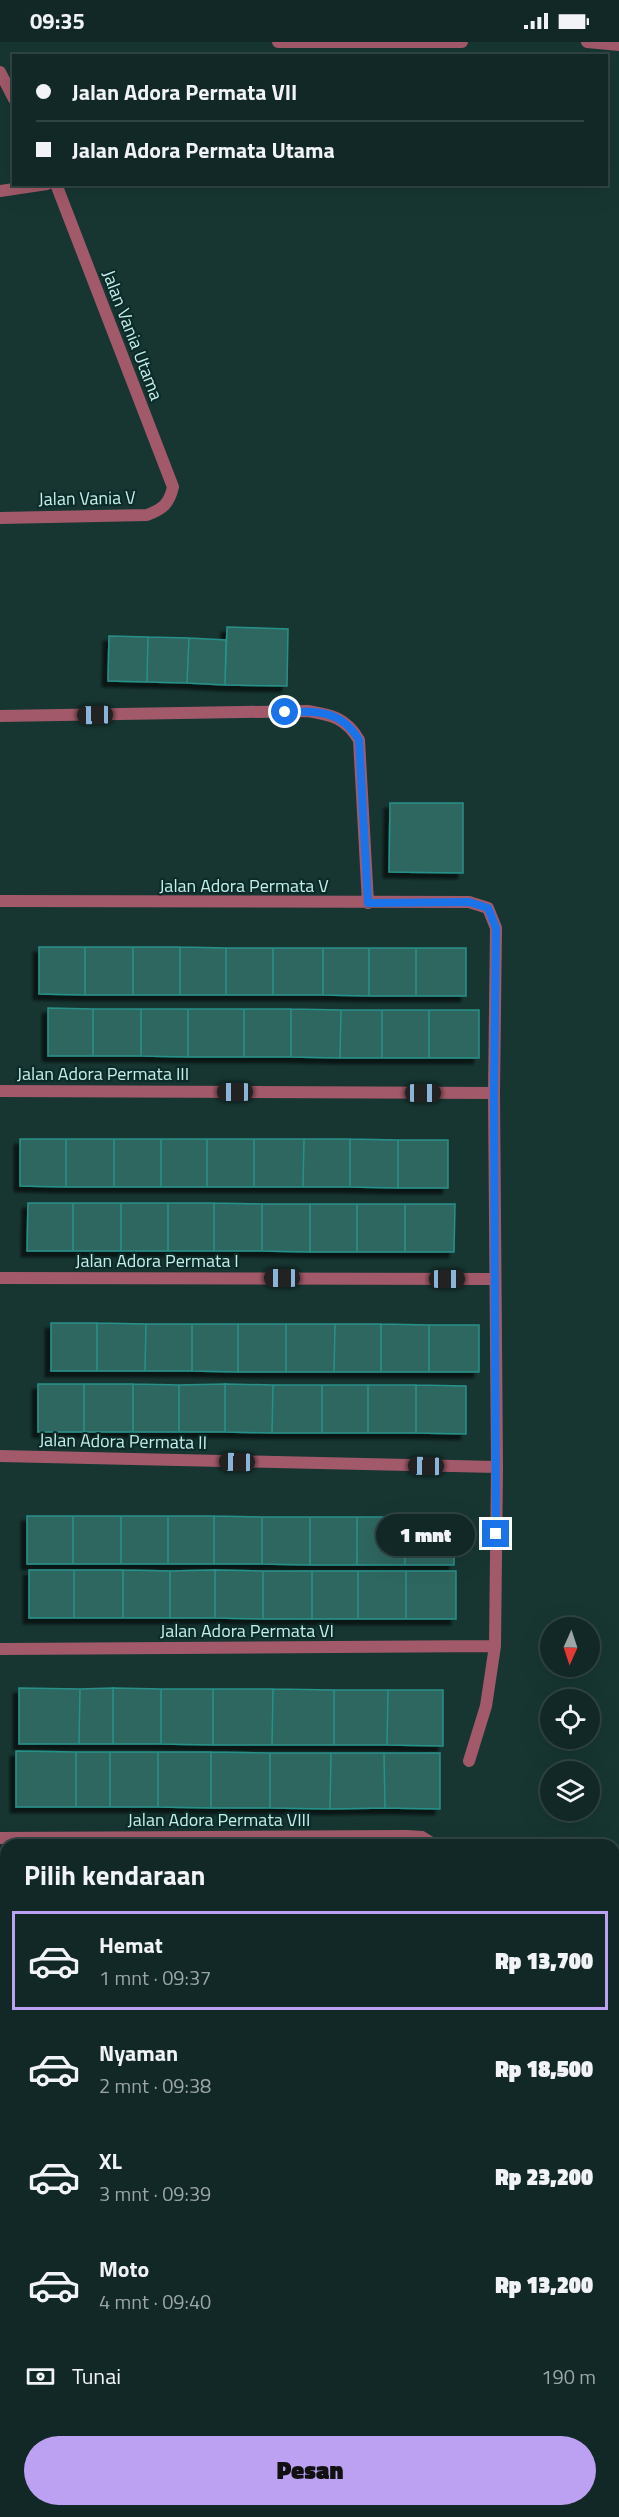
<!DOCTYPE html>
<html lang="id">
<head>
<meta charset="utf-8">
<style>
	:root { --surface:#112826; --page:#1e3432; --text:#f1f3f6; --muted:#9ca6a7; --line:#304443; --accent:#bca0f2 }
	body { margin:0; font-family:"Titillium Web",sans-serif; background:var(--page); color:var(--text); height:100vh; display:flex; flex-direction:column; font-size:22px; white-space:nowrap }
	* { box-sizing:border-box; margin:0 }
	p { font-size:20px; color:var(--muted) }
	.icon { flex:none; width:33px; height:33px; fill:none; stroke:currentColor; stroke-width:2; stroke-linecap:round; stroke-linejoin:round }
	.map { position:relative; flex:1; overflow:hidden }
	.sheet { position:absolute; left:0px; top:1797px; width:620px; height:678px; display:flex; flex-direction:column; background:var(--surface); border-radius:18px 18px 0 0; box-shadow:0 6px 24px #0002,0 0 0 2px var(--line) }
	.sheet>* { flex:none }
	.hud { position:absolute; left:12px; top:12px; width:596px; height:132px; border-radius:0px; box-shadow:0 6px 24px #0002,0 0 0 2px var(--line); display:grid; align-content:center; height:132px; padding:0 24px; background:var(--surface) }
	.needle { width:39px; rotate:183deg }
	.buttons { position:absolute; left:540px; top:1575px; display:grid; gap:12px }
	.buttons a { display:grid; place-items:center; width:60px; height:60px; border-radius:50%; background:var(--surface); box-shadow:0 6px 24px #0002,0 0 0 2px var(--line); font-size:30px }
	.end { position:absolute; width:27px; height:27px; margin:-14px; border:8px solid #1a73e8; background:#fff; box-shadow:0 0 0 3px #fff }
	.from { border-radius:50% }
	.bubble { position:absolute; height:42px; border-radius:21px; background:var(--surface); box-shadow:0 6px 24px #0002,0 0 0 2px var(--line); font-size:20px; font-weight:800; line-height:42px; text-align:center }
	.car { position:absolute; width:18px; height:36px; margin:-18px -9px; border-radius:8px; box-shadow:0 0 4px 2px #0007; background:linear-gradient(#222 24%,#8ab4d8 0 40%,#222 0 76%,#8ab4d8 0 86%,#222 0) }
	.hud b { display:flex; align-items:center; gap:21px; height:57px; font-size:22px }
	.hud b+b { border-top:2px solid var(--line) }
	.hud i { width:15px; height:15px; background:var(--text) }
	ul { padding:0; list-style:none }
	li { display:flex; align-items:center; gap:18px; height:99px; margin:0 12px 9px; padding:0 12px; border:3px solid transparent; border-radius:0px }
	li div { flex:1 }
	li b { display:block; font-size:22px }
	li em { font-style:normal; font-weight:800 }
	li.selected { border-color:var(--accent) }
	li>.icon { width:54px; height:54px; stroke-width:1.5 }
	h2 { padding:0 24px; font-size:27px; line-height:72px }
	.pay { display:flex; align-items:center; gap:15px; height:66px; padding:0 24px; font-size:22px }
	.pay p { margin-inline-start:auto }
	.primary-button { display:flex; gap:12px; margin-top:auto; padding:12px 24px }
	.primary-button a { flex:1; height:69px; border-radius:36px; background:var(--accent); color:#111; font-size:24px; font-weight:800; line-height:69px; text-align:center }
	.status { display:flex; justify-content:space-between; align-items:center; height:42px; padding:0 30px; background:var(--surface); direction:ltr }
	.status svg { height:16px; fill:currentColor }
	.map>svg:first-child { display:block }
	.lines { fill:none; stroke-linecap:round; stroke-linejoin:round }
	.river { stroke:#9762c4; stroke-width:66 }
	.building { fill:#2d6661; stroke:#289189; stroke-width:1.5; filter:url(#shadow) }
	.minor { stroke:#a25a6a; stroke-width:12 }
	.route { stroke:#1a73e8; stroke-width:8 }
	.labels { text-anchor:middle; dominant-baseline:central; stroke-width:4.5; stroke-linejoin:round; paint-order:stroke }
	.street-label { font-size:18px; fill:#c3efea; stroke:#0c2b29 }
</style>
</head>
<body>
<div class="status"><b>09:35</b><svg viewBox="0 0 49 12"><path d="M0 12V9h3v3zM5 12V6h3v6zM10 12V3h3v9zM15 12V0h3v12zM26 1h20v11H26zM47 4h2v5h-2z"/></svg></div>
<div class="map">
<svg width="619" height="2475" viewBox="0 0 619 2475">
	<defs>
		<filter id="shadow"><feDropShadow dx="-5.5" dy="5.5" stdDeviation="1.5" flood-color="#0009"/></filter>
	</defs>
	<rect width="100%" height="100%" fill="#173632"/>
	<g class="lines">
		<!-- river -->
		<path class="river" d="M0 2215 6 2217
			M250 2475 251 2469"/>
	</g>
	<!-- building -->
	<path class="building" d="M227 585 288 587 287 644 225 643Z
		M109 594 148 595 147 640 108 639Z
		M148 595 189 596 187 641 147 640Z
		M189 596 226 598 225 643 187 641Z
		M390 761H463V831L389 830Z
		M39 905H85V953L39 952Z
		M85 905H133V953H85Z
		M133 905H180V953H133Z
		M180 905 226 906V953H180Z
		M226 906H273V953H226Z
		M273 906H323V953H273Z
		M323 906H369V954L323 953Z
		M369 906H416V954H369Z
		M416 906H466V954H416Z
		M48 966 93 967V1014H48Z
		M93 967H141V1014H93Z
		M141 967H188V1015L141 1014Z
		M188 967H244V1015H188Z
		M244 967H291V1015H244Z
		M291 967 341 968 340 1016 291 1015Z
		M341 968H382V1016H340Z
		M382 968H429V1016H382Z
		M429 968H479V1016H429Z
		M20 1097H66V1145L20 1144Z
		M66 1097H114V1145H66Z
		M114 1097H161V1145H114Z
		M161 1097H207V1145H161Z
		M207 1097H254V1145H207Z
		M254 1097H304L303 1145H254Z
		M304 1097H350V1145H303Z
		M350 1097 398 1098V1146L350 1145Z
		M398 1098H448V1146H398Z
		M28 1161H73V1209H27Z
		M73 1161H121V1209H73Z
		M121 1161H168V1209H121Z
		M168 1161H214V1209H168Z
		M214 1161 262 1162V1209H214Z
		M262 1162H310V1210L262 1209Z
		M310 1162H357V1210H310Z
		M357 1162H405V1210H357Z
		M405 1162H455L454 1210H405Z
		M51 1281H97V1329H51Z
		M97 1281 146 1282 145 1329H97Z
		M146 1282H192V1329H145Z
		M192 1282H238V1330L192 1329Z
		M238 1282H286V1330H238Z
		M286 1282H335L334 1330H286Z
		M335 1282H381V1330H334Z
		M381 1282 429 1283V1330H381Z
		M429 1283H479V1330H429Z
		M38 1342H84V1390H38Z
		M84 1342H133V1390H84Z
		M133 1342 179 1343V1390H133Z
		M225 1342V1390H179V1343Z
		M225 1342 273 1343 272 1391 225 1390Z
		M273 1343H322V1391H272Z
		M322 1343H368V1391H322Z
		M368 1343H416V1391H368Z
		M416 1343 466 1344V1392L416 1391Z
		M27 1474H73V1522H27Z
		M73 1474H121V1522H73Z
		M121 1474H168V1522H121Z
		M168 1474H214V1522H168Z
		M214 1474 262 1475V1522H214Z
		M262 1475H310V1523L262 1522Z
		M310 1475H357V1523H310Z
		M357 1475H405V1523H357Z
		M405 1475H455L454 1523H405Z
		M29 1528H74V1576H29Z
		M74 1528H123V1576H74Z
		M123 1528 170 1529V1576H123Z
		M215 1528 263 1529V1577L215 1576Z
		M215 1528V1576H170V1529Z
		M263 1529H312V1577H263Z
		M312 1529H358V1577H312Z
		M358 1529H406V1577H358Z
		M406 1529H456V1577H406Z
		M19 1646 80 1647 79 1702H19Z
		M113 1646 161 1647V1702H113Z
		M113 1646V1702H79L80 1647Z
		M161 1647H213V1703L161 1702Z
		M213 1647H273L272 1703H213Z
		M273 1647 334 1648V1703H272Z
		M334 1648H388L387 1703H334Z
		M388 1648H443V1704L387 1703Z
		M16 1709 76 1710V1765H16Z
		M76 1710H110V1765H76Z
		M110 1710H158V1765H110Z
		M158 1710H211V1766L158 1765Z
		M211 1710 270 1711V1766H211Z
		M270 1711H331L330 1767 270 1766Z
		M331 1711H384L385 1766 330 1767Z
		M384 1711H440V1767L385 1766Z
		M0 1842H6V1889H0Z
		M0 1901H6V1948H0Z
		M6 2034V2085L2 2084Z
		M614 2096 619 2097V2141L614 2140Z
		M5 2103H6V2154L0 2153Z
		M2 2286 6 2287V2338L0 2336Z
		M0 2352 6 2354V2402L0 2400Z
		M0 2409 6 2411V2460L1 2475Z
		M24 2469H62L75 2475H21Z
		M383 2469H466L463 2475H381Z"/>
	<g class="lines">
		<!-- minor -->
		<path class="minor" d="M278 0H462
			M587 0 619 3
			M0 30 14 57
			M0 149 47 142
			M0 476 147 473C163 467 169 462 173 445L56 142
			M0 674 308 669C332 673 346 676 359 698L368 861
			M0 859 469 860 488 866 496 886 494 1051 497 1425 495 1604 486 1664 469 1719
			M0 1049 494 1051
			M0 1236 494 1237
			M0 1414 497 1425
			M0 1607 495 1604
			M0 1796 407 1794 422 1795 435 1803
			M0 1992H6
			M614 2090 619 2091
			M0 2181 6 2182
			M614 2251V2271
			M114 2475 117 2469
			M483 2475 486 2469"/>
	</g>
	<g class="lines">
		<!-- route -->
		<path class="route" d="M285 670C317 669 341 668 359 698L368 861 469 860 488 866 496 886 494 1051 496 1492"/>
	</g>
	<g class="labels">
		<!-- street labels -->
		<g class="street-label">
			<text transform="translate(133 293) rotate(69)">Jalan Vania Utama</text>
			<text transform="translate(87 456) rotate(-1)">Jalan Vania V</text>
			<text x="244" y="843">Jalan Adora Permata V</text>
			<text x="103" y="1031">Jalan Adora Permata III</text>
			<text x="157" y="1218">Jalan Adora Permata I</text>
			<text transform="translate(123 1399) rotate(1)">Jalan Adora Permata II</text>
			<text x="247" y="1588">Jalan Adora Permata VI</text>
			<text x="219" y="1777">Jalan Adora Permata VIII</text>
		</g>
	</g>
</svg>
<div class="buttons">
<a><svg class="needle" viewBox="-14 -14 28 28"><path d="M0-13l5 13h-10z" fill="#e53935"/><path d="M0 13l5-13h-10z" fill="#9ca6a7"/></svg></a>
<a><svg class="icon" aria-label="locate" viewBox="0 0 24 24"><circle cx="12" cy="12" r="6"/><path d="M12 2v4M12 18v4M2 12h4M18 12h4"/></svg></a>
<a><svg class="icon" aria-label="layers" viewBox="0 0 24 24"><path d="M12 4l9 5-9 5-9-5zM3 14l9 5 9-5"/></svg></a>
</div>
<i class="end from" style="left:285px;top:670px"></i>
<i class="end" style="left:496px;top:1492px"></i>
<div class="bubble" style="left:376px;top:1472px;width:99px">1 mnt</div>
<i class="car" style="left:95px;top:673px;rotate:269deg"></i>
<i class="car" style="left:235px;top:1050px;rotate:270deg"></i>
<i class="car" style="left:423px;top:1051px;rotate:90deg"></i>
<i class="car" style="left:282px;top:1236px;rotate:270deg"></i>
<i class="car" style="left:447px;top:1237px;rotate:90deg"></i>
<i class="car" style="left:237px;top:1420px;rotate:271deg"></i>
<i class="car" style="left:426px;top:1424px;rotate:271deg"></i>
<div class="hud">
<b><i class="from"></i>Jalan Adora Permata VII</b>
<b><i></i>Jalan Adora Permata Utama</b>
</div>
<section class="sheet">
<h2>Pilih kendaraan</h2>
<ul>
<li class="selected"><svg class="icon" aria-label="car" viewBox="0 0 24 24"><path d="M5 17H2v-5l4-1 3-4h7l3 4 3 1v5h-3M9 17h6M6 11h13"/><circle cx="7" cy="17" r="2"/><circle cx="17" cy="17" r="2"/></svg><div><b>Hemat</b><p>1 mnt · 09:37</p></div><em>Rp 13,700</em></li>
<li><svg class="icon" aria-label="car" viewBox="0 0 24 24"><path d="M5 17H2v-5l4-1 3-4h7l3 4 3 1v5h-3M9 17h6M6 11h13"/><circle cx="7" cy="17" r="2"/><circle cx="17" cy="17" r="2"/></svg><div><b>Nyaman</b><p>2 mnt · 09:38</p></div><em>Rp 18,500</em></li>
<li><svg class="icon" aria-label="car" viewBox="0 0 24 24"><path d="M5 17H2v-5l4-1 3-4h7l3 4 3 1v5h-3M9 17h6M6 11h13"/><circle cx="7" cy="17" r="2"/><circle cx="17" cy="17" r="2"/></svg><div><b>XL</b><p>3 mnt · 09:39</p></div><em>Rp 23,200</em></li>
<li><svg class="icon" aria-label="car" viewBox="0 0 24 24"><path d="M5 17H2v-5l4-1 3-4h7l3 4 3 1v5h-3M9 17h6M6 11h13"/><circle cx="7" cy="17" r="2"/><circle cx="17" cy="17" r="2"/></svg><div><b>Moto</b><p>4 mnt · 09:40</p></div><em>Rp 13,200</em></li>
</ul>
<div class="pay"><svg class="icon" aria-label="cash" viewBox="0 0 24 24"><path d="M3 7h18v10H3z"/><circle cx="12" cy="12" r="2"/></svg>Tunai<p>190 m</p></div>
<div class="primary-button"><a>Pesan</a></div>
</section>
</div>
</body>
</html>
